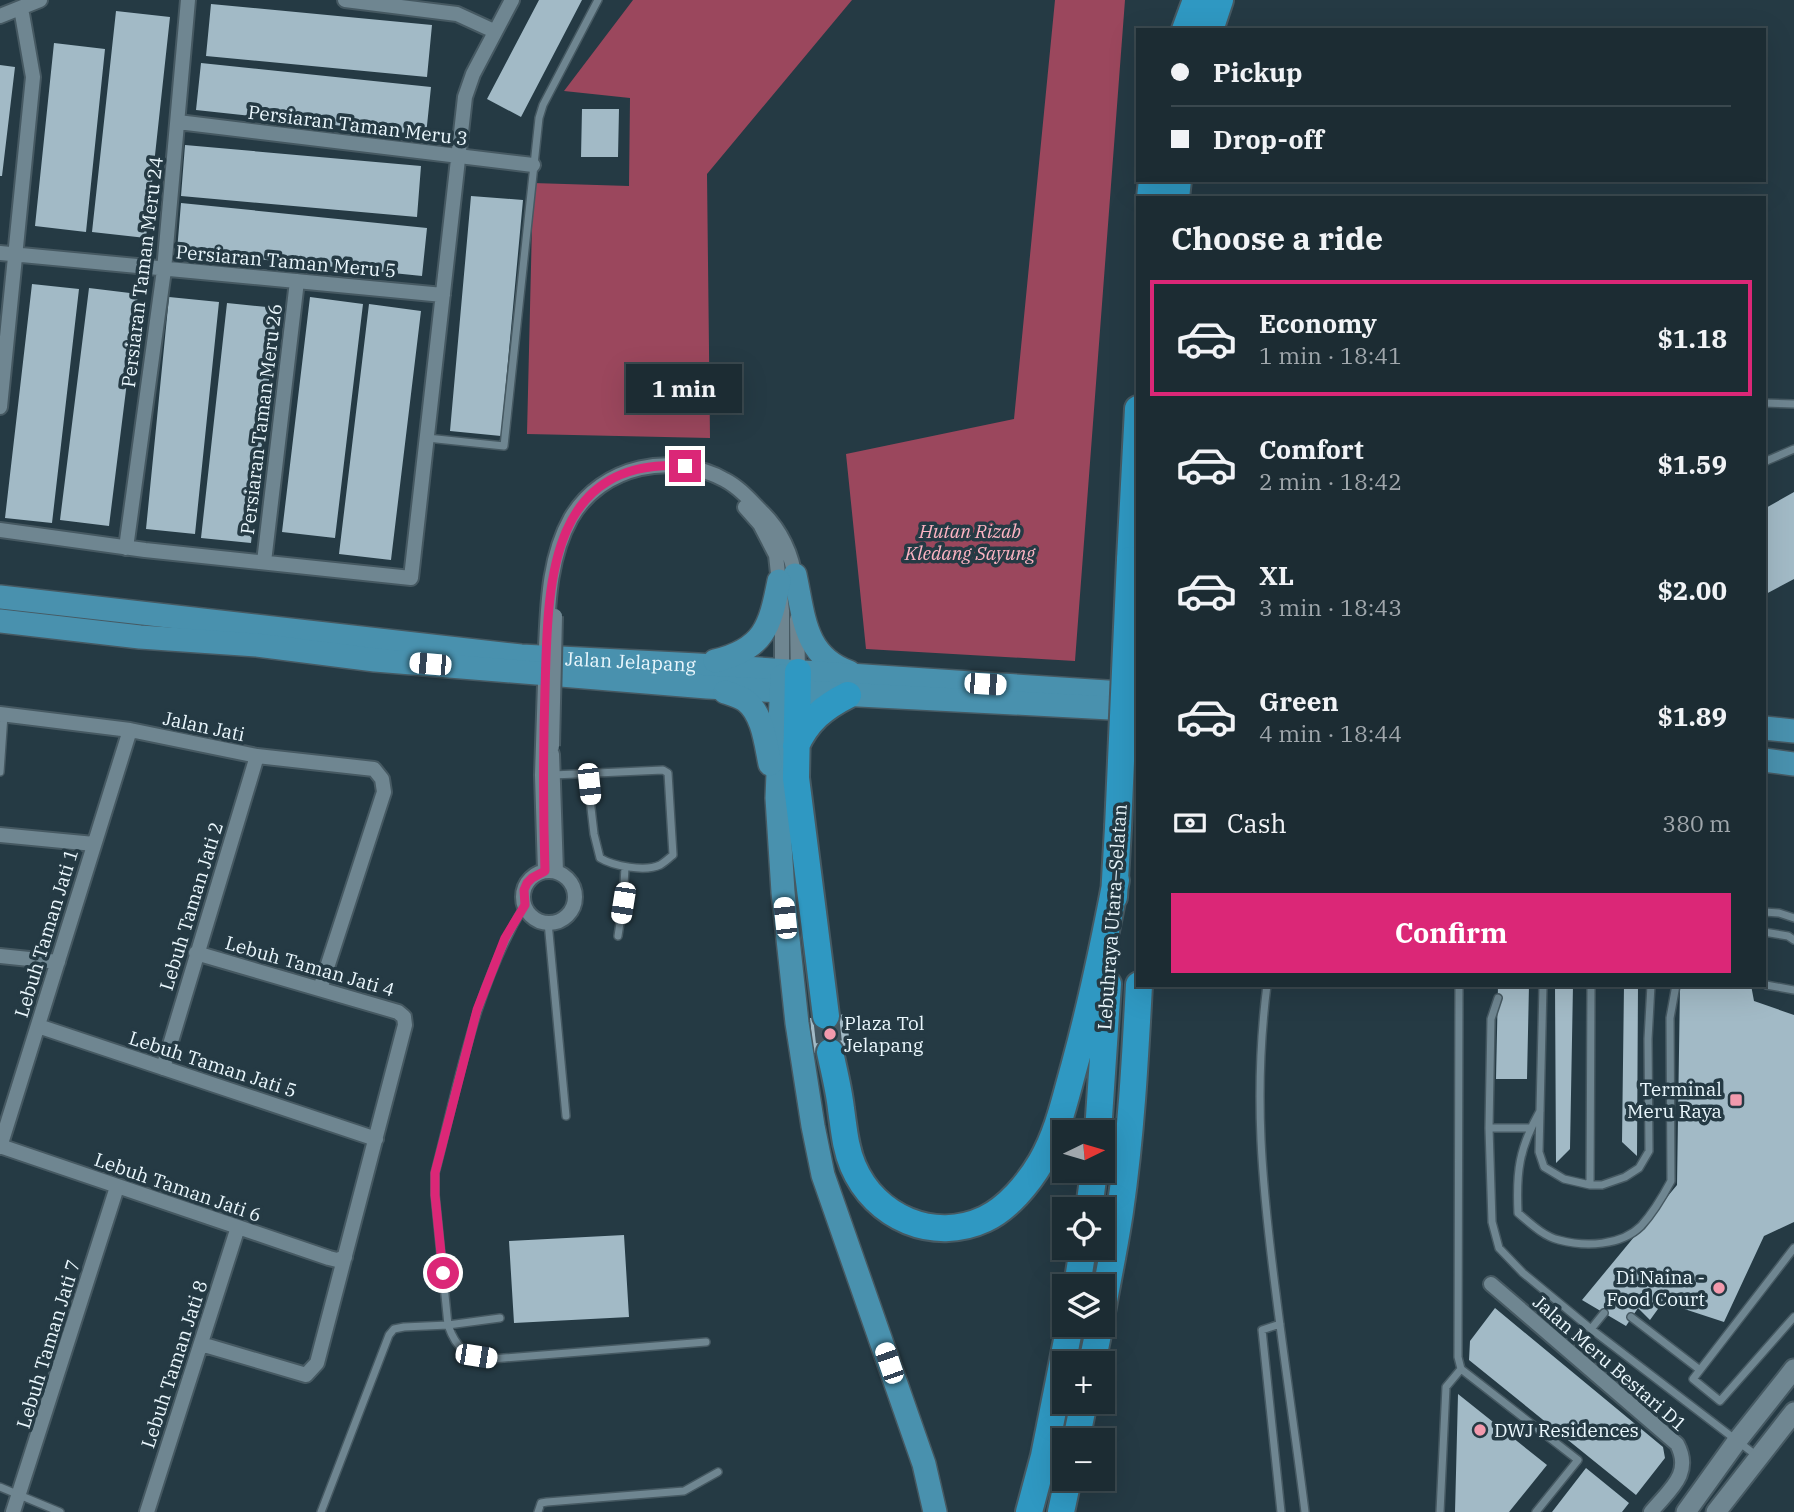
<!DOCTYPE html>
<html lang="en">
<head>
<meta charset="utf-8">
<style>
	:root { --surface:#1c2c33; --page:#25343b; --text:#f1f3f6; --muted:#a0a7ac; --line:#3a484e; --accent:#db2777 }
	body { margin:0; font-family:"IBM Plex Serif",serif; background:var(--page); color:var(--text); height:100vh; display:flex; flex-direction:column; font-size:26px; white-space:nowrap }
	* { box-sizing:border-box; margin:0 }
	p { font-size:23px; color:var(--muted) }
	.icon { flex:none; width:38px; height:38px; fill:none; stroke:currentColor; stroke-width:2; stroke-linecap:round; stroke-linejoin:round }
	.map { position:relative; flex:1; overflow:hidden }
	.panel { position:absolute; left:1136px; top:196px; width:630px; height:791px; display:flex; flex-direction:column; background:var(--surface); border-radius:0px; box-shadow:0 7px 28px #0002,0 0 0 2px var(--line) }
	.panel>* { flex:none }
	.top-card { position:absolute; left:1136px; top:28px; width:630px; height:154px; border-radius:0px; box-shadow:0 7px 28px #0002,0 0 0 2px var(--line); display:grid; align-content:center; height:154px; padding:0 35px; background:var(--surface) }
	.needle { width:46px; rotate:85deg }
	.fabs { position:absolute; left:1052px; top:1120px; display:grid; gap:14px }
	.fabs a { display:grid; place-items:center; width:63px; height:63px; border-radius:0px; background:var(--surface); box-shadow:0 7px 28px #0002,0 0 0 2px var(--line); font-size:35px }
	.end { position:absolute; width:32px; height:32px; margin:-16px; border:9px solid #db2777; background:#fff; box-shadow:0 0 0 4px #fff }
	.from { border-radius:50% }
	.bubble { position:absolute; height:49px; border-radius:0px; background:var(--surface); box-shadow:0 7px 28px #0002,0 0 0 2px var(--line); font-size:23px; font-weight:700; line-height:49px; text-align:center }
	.car { position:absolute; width:21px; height:42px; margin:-21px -10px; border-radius:9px; box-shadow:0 0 5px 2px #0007; background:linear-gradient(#fff 24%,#345 0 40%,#fff 0 76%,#345 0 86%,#fff 0) }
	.top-card b { display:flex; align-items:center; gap:24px; height:66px; font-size:26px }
	.top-card b+b { border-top:2px solid var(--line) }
	.top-card i { width:18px; height:18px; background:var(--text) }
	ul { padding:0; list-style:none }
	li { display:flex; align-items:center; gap:21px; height:116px; margin:0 14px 10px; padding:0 21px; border:4px solid transparent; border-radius:0px }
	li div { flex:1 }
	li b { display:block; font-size:26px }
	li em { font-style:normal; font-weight:700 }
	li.current { border-color:var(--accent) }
	li>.icon { width:63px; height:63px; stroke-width:1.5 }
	h2 { padding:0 35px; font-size:32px; line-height:84px }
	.pay { display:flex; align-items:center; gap:18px; height:77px; padding:0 35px; font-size:26px }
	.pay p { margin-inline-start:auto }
	.primary-button { display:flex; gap:14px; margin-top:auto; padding:14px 35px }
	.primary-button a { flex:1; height:80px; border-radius:0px; background:var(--accent); color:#fff; font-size:28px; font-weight:700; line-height:80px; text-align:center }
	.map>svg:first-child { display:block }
	.forest { fill:#9b475d }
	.building { fill:#a2bac6 }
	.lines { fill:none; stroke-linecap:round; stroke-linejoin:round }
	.highway-tunnel { stroke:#435660; stroke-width:26; stroke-dasharray:26 13; stroke-linecap:butt }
	.lane-casing { stroke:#465962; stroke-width:10 }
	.street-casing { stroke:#465962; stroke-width:18 }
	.secondary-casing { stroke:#465962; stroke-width:23 }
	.primary-casing { stroke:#465962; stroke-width:26 }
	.highway-casing { stroke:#465962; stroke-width:30 }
	.lane { stroke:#6f8691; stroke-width:7 }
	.street { stroke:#6f8691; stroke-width:14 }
	.secondary { stroke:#6f8691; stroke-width:19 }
	.primary { stroke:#4991ae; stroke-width:23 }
	.highway { stroke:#2f98c2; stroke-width:26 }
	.street-bridge-casing { stroke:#465962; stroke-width:18; stroke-linecap:butt }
	.highway-bridge-casing { stroke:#465962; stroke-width:30; stroke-linecap:butt }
	.street-bridge { stroke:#6f8691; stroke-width:14 }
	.highway-bridge { stroke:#2f98c2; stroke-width:26 }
	.route { stroke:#db2777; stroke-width:9 }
	.poi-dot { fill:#f29aad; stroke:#253a44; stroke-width:2.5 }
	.labels { text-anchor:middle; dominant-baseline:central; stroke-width:7; stroke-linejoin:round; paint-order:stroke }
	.street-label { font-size:19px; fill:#eaf7fd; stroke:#253a44 }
	.park-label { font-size:19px; font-style:italic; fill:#fcb4c3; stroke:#253a44 }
	.poi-label { font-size:19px; fill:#eaf7fd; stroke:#253a44; text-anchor:start }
</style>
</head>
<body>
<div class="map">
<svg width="1794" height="1512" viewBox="0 0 1794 1512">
	<rect width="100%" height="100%" fill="#253a44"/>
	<!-- forest -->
	<path class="forest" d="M633 0H852L707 174 710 438 527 434 533 183 629 186 630 98 564 91Z
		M1055 0H1125L1075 661 866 649 846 454 1014 419Z"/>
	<!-- building -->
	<path class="building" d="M539 0H582L521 117 487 99Z
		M211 4 432 25 427 77 206 56Z
		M116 11 170 17 146 238 92 232Z
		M54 43 105 49 86 232 35 226Z
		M201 63 431 87 426 135 196 110Z
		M0 65 15 67 2 176H0Z
		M582 109H619L618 157H581Z
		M185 145 421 166 417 217 181 196Z
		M471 196 523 200 501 436 450 431Z
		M181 203 427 228 422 276 177 251Z
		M32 284 79 289 52 523 5 518Z
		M89 288 138 294 109 526 60 520Z
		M169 297 219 302 195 534 146 529Z
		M310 297 363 304 335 538 282 532Z
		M227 303 277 308 251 543 201 538Z
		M369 304 421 311 391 560 339 554Z
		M1794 492V579L1764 595V509Z
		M1498 985H1529L1527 1079H1496Z
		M1555 985H1573L1570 1149 1556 1163Z
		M1624 985H1638L1637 1156 1622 1142Z
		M1680 985H1751L1754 1001 1794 1015V1222L1764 1236 1724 1322 1663 1302 1650 1320 1638 1308 1626 1326 1582 1300 1677 1185Z
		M847 1014 850 1050 813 1053 810 1018Z
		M624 1235 629 1317 514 1323 509 1241Z
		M1495 1308 1663 1447 1665 1458 1636 1495 1469 1360 1470 1341Z
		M1458 1394 1547 1465 1509 1512H1455Z
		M1586 1468 1629 1503 1622 1512H1552Z"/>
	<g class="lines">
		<!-- highway-tunnel -->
		<path class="highway-tunnel" d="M826 1016 830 1052"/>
		<defs>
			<path id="lane" d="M1764 403 1794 404
				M427 438 504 446 539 118 543 105 598 0
				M1764 462 1794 449
				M0 772 4 715
				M553 775 663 770 668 773 673 855C669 858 664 863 660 865 645 872 613 866 600 858L594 834 587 773
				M525 905C475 987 459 1081 435 1173V1195L448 1325C457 1351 466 1354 492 1359L706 1342
				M1764 912 1779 913 1794 918
				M548 922 566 1116
				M1764 932 1788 936 1794 940
				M618 936 623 903 625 867
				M1267 985C1253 1094 1262 1186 1276 1294 1285 1367 1296 1439 1305 1512
				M1459 985 1458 1357 1461 1369 1578 1460 1536 1512
				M1543 985 1539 1152 1544 1167 1564 1179 1590 1185H1602L1625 1177 1639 1168 1649 1151 1648 1039 1651 985
				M1766 985 1794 990
				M1498 998 1491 1019 1489 1128 1492 1222 1499 1248 1523 1273 1591 1329 1757 1456
				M1540 1111C1519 1148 1516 1172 1518 1213 1530 1223 1543 1236 1559 1240 1585 1247 1621 1246 1641 1226 1653 1213 1663 1196 1671 1181L1670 1018 1676 985
				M1489 1128H1530
				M1590 1185 1591 985
				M1794 1248 1693 1379 1720 1401 1794 1317
				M1631 1317 1700 1370
				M1280 1324 1262 1330 1281 1512
				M1591 1329 1604 1313
				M0 1487 60 1512
				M321 1512 389 1335 394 1329 404 1327 448 1325 500 1318
				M538 1512 541 1503 547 1502 684 1491 718 1472
				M1440 1512 1446 1387 1461 1369"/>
			<path id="street" d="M345 0 457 14 494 31
				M0 16 40 0
				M178 122 533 165
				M0 253 443 295
				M0 407 33 77 21 8
				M745 507 760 524 776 555 782 611V671
				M0 530 145 550 411 578 465 97 473 74 512 0
				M126 548 164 270 188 0
				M264 562 297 281
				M797 619 798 672
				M546 647C548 604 549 557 571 518 602 465 673 451 725 480 739 487 750 500 761 511 780 529 793 555 795 581
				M545 684 542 775 545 871
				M0 714 130 730 257 756 374 769 382 779 384 792 320 989
				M552 754 556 872
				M0 835 94 844
				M523 897a26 26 0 1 1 52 0a26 26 0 1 1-52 0Z
				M196 953 398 1012 404 1017 405 1025 317 1363 306 1375 201 1344
				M0 956 58 962
				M38 1026 376 1139
				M163 1068 257 756
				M0 1146 329 1258 337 1260 345 1257
				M0 1147 130 730
				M1491 1284 1677 1444C1693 1474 1669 1490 1651 1512
				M13 1512 117 1187
				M147 1512 238 1227"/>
			<path id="secondary" d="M1686 1512 1737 1441 1794 1369
				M1716 1512 1794 1412"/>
			<g id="primary">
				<path d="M795 575C804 616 804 656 849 672"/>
				<path id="s1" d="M0 597 521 656 698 665 1138 694"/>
				<path d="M0 621 140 637 257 645 375 660 707 687 1110 708"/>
				<path d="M715 661C764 649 770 627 779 581"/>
				<path d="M782 676 777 798 783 892 797 1023 813 1126 823 1175 924 1464 935 1512"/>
				<path d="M725 692C731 694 741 697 746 701 763 714 766 745 770 764"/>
				<path d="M1764 728 1794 731"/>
				<path d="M1764 760 1794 764"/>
			</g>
			<path id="highway" d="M1185 30 1196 0
				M1210 30 1220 0
				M1150 198 1152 180
				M1176 198 1178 180
				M1130 560 1138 409
				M798 672 796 778 826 1016
				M796 746C807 721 824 707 848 695
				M1114 897 1118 828
				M830 1052C834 1071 839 1090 841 1109 844 1129 845 1147 853 1166 875 1218 934 1243 985 1219 1008 1208 1028 1184 1041 1162 1058 1133 1065 1099 1074 1067 1091 1005 1104 943 1116 880
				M1098 1132 1108 984
				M1089 1209 1094 1171
				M1077 1286 1083 1248
				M1102 1312C1108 1278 1115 1245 1120 1211 1131 1136 1135 1061 1139 985
				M1092 1363 1100 1325
				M1076 1440 1084 1402
				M1029 1512 1044 1456 1070 1325
				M1061 1512 1068 1479"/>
		</defs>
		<!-- lane casing -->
		<use href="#lane" class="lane-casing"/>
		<!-- street casing -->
		<use href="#street" class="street-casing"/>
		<!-- secondary casing -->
		<use href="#secondary" class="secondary-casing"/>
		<!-- primary casing -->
		<use href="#primary" class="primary-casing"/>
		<!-- highway casing -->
		<use href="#highway" class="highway-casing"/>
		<!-- lane -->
		<use href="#lane" class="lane"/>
		<!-- street -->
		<use href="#street" class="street"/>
		<!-- secondary -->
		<use href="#secondary" class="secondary"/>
		<!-- primary -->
		<use href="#primary" class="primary"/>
		<!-- highway -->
		<use href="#highway" class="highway"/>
		<defs>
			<path id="street-bridge" d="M552 746 555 616"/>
			<path id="highway-bridge" d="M1118 828 1130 560"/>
		</defs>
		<!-- street-bridge casing -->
		<use href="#street-bridge" class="street-bridge-casing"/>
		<!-- highway-bridge casing -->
		<use href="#highway-bridge" class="highway-bridge-casing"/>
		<!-- street-bridge -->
		<use href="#street-bridge" class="street-bridge"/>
		<!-- highway-bridge -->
		<use href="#highway-bridge" class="highway-bridge"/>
	</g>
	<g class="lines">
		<!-- route -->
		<path class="route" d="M443 1273 435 1195V1173L477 1010 505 938 525 905 524 890 527 883 532 878 545 871C543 810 543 751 545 690 548 589 546 457 685 466"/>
	</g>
	<!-- markers -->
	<g class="poi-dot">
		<circle cx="830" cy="1034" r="7"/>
		<rect x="1729" y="1093" width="14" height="14" rx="3.5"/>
		<circle cx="1719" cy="1288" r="7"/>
		<circle cx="1480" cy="1430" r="7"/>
	</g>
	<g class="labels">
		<!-- street labels -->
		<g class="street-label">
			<text transform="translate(358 125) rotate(7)">Persiaran Taman Meru 3</text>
			<text transform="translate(286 261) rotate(5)">Persiaran Taman Meru 5</text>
			<text transform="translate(142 272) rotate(-83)">Persiaran Taman Meru 24</text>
			<text transform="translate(261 419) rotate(-83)">Persiaran Taman Meru 26</text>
			<text stroke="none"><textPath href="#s1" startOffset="634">Jalan Jelapang</textPath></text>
			<text transform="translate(204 726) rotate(12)">Jalan Jati</text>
			<text transform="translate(191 906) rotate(-73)">Lebuh Taman Jati 2</text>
			<text transform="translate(1112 917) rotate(-86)">Lebuhraya Utara–Selatan</text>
			<text transform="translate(46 933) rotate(-73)">Lebuh Taman Jati 1</text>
			<text transform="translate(310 966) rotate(16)">Lebuh Taman Jati 4</text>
			<text transform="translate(213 1064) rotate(18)">Lebuh Taman Jati 5</text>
			<text transform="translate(178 1187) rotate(19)">Lebuh Taman Jati 6</text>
			<text transform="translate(48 1344) rotate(-73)">Lebuh Taman Jati 7</text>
			<text transform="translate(1610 1363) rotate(41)">Jalan Meru Bestari D1</text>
			<text transform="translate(174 1364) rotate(-72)">Lebuh Taman Jati 8</text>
		</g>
		<!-- park labels -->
		<g class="park-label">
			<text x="970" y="531">Hutan Rizab<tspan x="970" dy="22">Kledang Sayung</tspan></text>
		</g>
		<!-- poi labels -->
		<g class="poi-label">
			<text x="844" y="1023">Plaza Tol<tspan x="844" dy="22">Jelapang</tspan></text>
			<text x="1722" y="1089" text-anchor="end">Terminal<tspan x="1722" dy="22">Meru Raya</tspan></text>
			<text x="1705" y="1277" text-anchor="end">Di Naina -<tspan x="1705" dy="22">Food Court</tspan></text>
			<text x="1494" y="1430">DWJ Residences</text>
		</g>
	</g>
</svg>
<div class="fabs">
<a><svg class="needle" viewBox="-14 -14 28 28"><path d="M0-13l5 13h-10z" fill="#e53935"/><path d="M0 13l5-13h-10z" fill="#a0a7ac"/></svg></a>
<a><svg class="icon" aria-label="locate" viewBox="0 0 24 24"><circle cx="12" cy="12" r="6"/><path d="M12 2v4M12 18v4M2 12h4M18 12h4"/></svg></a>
<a><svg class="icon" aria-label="layers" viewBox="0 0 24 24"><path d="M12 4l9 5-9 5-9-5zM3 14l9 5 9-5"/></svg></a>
<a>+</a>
<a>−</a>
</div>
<i class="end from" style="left:443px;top:1273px"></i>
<i class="end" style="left:685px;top:466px"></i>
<div class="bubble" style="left:626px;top:364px;width:116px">1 min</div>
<i class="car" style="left:430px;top:664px;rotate:275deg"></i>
<i class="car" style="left:985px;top:684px;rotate:94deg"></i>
<i class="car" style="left:589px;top:784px;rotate:174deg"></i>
<i class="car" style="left:623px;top:903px;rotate:189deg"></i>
<i class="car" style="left:785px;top:918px;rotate:354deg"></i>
<i class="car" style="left:476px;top:1356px;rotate:99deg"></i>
<i class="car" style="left:889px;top:1363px;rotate:341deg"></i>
<div class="top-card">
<b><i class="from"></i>Pickup</b>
<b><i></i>Drop-off</b>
</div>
<section class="panel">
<h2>Choose a ride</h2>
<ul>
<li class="current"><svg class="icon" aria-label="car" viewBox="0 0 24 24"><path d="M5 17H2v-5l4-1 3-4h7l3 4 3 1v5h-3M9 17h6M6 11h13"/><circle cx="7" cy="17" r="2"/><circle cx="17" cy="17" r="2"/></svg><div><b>Economy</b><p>1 min · 18:41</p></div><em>$1.18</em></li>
<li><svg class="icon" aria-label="car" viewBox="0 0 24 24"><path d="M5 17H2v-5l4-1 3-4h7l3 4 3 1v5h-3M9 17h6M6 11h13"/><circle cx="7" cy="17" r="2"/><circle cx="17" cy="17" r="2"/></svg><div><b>Comfort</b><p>2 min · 18:42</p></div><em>$1.59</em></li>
<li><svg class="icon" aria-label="car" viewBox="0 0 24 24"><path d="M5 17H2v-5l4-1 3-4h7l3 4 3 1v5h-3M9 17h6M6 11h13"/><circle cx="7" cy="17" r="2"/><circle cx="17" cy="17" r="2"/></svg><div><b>XL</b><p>3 min · 18:43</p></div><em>$2.00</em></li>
<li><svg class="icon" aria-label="car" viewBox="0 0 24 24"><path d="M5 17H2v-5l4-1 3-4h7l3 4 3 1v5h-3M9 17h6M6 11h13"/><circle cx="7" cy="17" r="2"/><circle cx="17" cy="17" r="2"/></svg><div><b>Green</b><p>4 min · 18:44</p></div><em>$1.89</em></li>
</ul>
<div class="pay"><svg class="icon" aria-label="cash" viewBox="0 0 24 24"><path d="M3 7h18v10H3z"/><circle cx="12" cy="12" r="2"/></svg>Cash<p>380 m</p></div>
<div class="primary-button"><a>Confirm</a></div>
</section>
</div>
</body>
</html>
